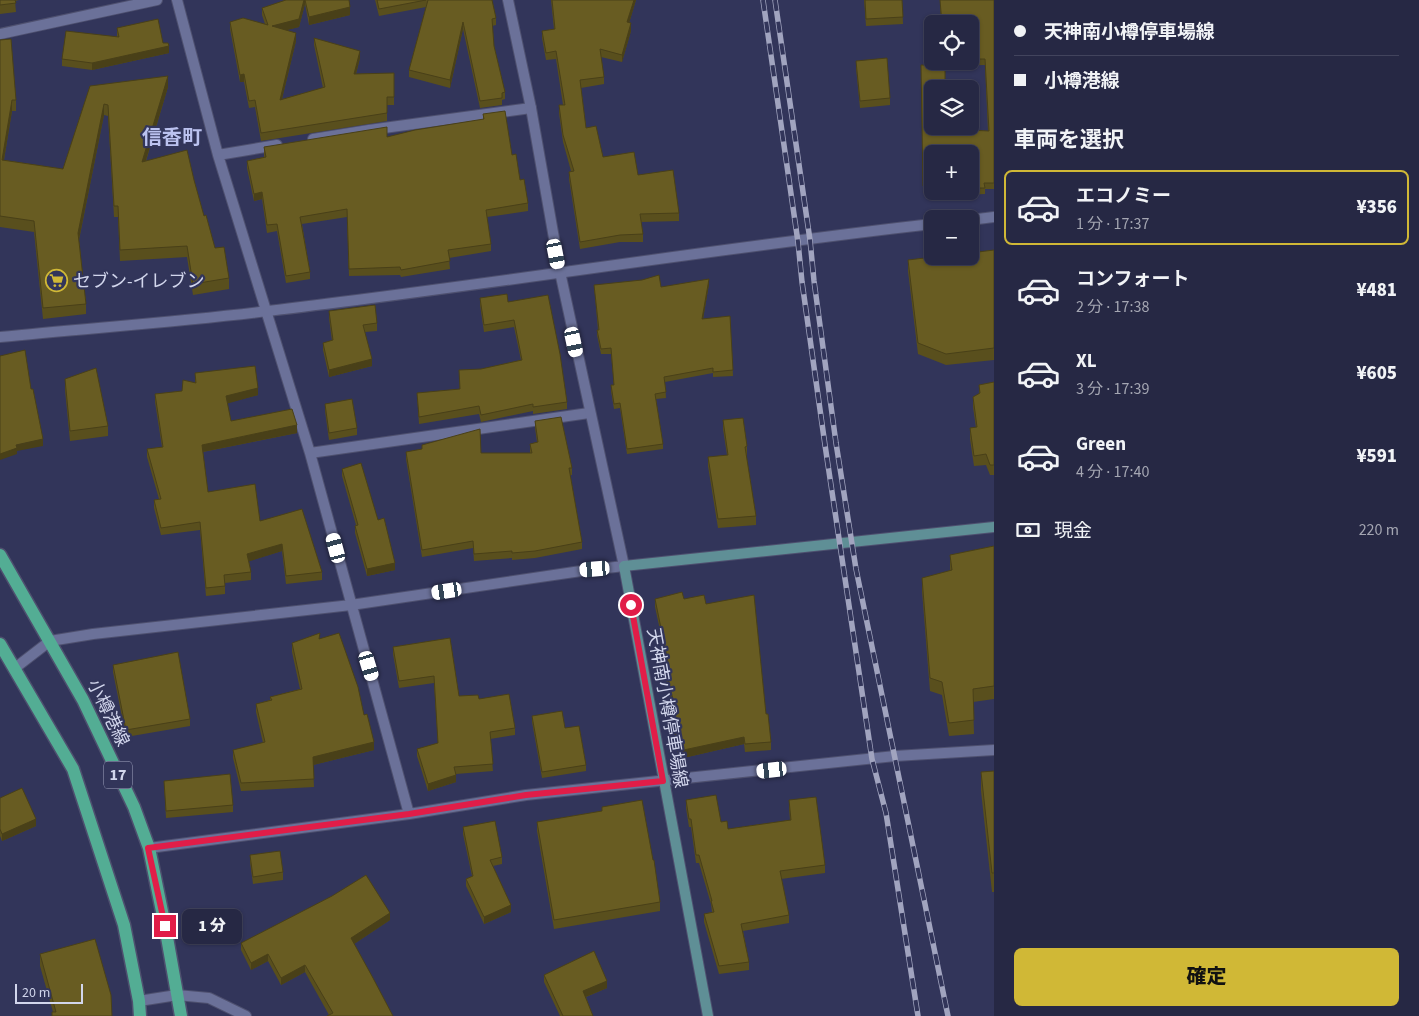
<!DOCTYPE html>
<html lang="ja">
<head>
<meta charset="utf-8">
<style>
	:root { --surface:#262844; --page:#32344f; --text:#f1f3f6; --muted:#a4a6b2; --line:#42445d; --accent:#d0b836 }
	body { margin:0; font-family:"Source Sans 3","Noto Sans JP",sans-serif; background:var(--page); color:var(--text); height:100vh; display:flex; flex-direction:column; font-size:19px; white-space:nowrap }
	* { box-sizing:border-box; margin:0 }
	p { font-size:16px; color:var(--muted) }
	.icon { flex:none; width:28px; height:28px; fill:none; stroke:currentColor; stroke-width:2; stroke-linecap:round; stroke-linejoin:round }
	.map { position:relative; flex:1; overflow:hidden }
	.drawer { display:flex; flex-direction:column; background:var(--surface); width:425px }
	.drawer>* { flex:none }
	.banner { display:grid; align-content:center; height:110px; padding:0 20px; background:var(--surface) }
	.tools { position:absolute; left:924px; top:15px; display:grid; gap:10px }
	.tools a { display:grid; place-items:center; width:55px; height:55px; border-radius:8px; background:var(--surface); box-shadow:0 1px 4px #0004,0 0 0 1px var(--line); font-size:25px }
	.scale { position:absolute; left:15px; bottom:12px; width:68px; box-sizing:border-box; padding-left:5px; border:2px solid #d2d6ec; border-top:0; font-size:14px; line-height:18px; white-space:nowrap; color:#d2d6ec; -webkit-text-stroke:4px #32355a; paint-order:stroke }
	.end { position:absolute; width:22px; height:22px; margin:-11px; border:6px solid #e11d48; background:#fff; box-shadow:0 0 0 2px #fff }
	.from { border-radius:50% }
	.bubble { position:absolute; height:35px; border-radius:8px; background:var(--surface); box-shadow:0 1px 4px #0004,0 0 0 1px var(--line); font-size:16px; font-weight:800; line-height:35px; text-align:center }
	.car { position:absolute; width:15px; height:30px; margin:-15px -8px; border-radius:6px; box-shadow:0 0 4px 1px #0007; background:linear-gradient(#fff 24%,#345 0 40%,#fff 0 76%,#345 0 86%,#fff 0) }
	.banner b { display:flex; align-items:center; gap:18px; height:48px; font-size:19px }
	.banner b+b { border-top:1px solid var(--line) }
	.banner i { width:12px; height:12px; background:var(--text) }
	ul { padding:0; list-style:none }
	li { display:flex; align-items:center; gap:15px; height:75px; margin:0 10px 8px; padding:0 10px; border:2px solid transparent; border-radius:8px }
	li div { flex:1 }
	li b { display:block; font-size:19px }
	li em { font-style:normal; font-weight:800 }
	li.current { border-color:var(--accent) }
	li>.icon { width:45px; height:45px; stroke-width:1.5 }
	h2 { padding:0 20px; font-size:22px; line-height:60px }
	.pay { display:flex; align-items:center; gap:12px; height:55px; padding:0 20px; font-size:19px }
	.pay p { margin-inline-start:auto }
	.cta { display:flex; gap:10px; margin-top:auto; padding:10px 20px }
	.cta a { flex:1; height:58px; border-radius:8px; background:var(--accent); color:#111; font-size:20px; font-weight:800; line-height:58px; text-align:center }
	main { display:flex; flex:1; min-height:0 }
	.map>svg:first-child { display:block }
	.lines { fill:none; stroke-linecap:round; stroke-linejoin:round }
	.minor-casing { stroke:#4e506f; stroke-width:12 }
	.tertiary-casing { stroke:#4e506f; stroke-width:12 }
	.secondary-casing { stroke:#4e506f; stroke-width:12 }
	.primary-casing { stroke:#4e506f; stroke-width:15 }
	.minor { stroke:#6b7199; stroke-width:10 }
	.tertiary { stroke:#6b7199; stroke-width:10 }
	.secondary { stroke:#5f8f96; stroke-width:10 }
	.primary { stroke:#53ad94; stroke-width:12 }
	.rail-casing { stroke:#a1a4bf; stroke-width:5.5 }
	.rail { stroke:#32355a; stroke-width:4; stroke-dasharray:11; stroke-linecap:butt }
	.wall { fill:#594f1d; fill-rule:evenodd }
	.shaded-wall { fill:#494018 }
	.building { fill:#685c22; stroke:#494018 }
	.route { stroke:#e11d48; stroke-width:6 }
	.labels { text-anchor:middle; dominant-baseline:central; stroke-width:4.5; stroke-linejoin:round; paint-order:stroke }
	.shield { fill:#32355a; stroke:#a2a6c0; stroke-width:1 }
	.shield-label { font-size:16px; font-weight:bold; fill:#d2d6ec }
	.poi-label { font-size:18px; fill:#d2d6ec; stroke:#32355a; text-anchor:start }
	.street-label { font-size:18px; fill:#d2d6ec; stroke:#32355a }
	.quarter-label { font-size:20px; font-weight:bold; fill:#bbc2ef; stroke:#32355a }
</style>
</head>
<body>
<main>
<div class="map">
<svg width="994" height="1016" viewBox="0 0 994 1016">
	<rect width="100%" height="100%" fill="#32355a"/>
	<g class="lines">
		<defs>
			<path id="minor" d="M177 0 218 155 310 453 409 814
				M0 34 157 0
				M313 139 369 130 531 108
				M218 155 277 145
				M970 220 994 217
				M0 337C89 328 179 322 268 311 490 285 710 249 932 224
				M310 453 589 413
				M15 668 50 641 93 634 351 605 581 571 624 566
				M149 848 409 814 526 795 895 756 994 750"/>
			<path id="tertiary" d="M508 0 531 108 560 272 624 566
				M139 1001 177 995 209 998 246 1016"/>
			<path id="secondary" d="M708 1016 624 566 994 527"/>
			<path id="primary" d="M0 555 83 700 134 807 149 848 165 926 181 1016
				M0 644 73 769 124 925 139 1001 140 1016"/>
		</defs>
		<!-- minor casing -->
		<use href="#minor" class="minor-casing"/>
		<!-- tertiary casing -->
		<use href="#tertiary" class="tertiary-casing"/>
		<!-- secondary casing -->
		<use href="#secondary" class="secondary-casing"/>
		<!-- primary casing -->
		<use href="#primary" class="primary-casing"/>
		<!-- minor -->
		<use href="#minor" class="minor"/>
		<!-- tertiary -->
		<use href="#tertiary" class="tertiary"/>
		<!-- secondary -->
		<use href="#secondary" class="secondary"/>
		<!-- primary -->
		<use href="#primary" class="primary"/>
		<defs>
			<path id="rail" d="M763 0 798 242 802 282 825 445 872 759 886 813 918 1016
				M775 0 810 240 814 281 836 443 856 569 948 1016"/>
		</defs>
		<!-- rail casing -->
		<use href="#rail" class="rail-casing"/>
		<!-- rail -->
		<use href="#rail" class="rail"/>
	</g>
	<!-- wall -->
	<path class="wall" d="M0 0H19L15 1 16 12 0 14Z
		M286 0H349L350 15 309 25 305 4 299 27 286 30 296 41 282 99 323 88 314 45V38L360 58 356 74 394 73V105H387V121L261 141 255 107 249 108 244 82H240L230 29V22L265 24 262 15V8Z
		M375 0H492L496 18V25L492 26 494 46 505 92V99L502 100V105L480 108 463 29 450 88 409 77V70L426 7 379 16Z
		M551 0H636L629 23 631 31 622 62 601 57 604 77V84L581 88 586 128 603 157 638 175 679 213V221L641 222 643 234V242H620L580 249 569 179V172L571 171 563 142 559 113V105H563L556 59 546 60 542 38V31L554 29Z
		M864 0H902L903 24 866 26Z
		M940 0H994V189H985V194L962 195V193H923L921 65H940V61H970V24H941ZM985 65 988 131 946 129 945 66ZM932 154H970V191H932Z
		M117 28 163 43 169 53 92 70 62 66V59L117 37Z
		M0 40 16 100V111H12L4 160 63 169 90 86 168 87 146 161 194 180 204 216 215 248 229 278V289L193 295 187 257 120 261 118 217H114L108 116 104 115 79 240 86 304V314L43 319 34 232 0 227Z
		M856 61 890 98V105L860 108 856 68Z
		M483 114 512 155 528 203V211L487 217 491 244V251L449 258 450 269 401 277 400 275 349 276 347 217 302 224 310 272V279L286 283 277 231 267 233 262 199 254 201 247 168V161L264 157V147L387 137 483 120Z
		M994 250V360L946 365 918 354 908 271V260Z
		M709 284 703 319 730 316 733 376 713 377V373L665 382 666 398 656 399 663 444V449L627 454 620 408 614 409 611 391V385H614L611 354H601L597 335V330H598L594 285 661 287Z
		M480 298 508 302 567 402V409L533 414V411L481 422 479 414 419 424 417 393 459 389 481 369 521 360 514 327 484 332 480 305Z
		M329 311 377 323V331L365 332 372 366 329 377 323 350V343L332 341 329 318Z
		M195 373 258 395 227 403 231 421 297 433 203 452 208 492 260 521 322 572V580L286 584 282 551 249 561 251 572V580L225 583V594L206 596 200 530 161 535 154 508V500L159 499 147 457V449L162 447 155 402V394L182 391 195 383Z
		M65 379 108 426V436L70 441 65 390Z
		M994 382V475H990L986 465 974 466 970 439V428H976L973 407V397L979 394V385Z
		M325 404 357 428V435L329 440 325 411Z
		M723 420 747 446V455H746L756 516V525L718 528 708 466V457L727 455 723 429Z
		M535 421 572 468V475H570L582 542V549L535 558 512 560V558L474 561 473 548 422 557 406 459V452L422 449V445L481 453H530V444L537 442 535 428Z
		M342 469 378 520 395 570 367 576 355 533V526L356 525 342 476Z
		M994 546V699L973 702 974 734 949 736 942 695 930 691 922 591V578L950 571V555Z
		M655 599H684L706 604 766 714 771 742V750L745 752 744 744 679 759 671 722V714L674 713 664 671V663L667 662 655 607Z
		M450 638 459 696 479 699 515 728V735L490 739 493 771 456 774V782L428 791 417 756V749L438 743 434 683 399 688 393 654V647Z
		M320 639 364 715 374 750 313 765 314 787 241 791 233 758V750L263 743 256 712V704L270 700V697L300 689 292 652V643Z
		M113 665 190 719V726L126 737 113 672Z
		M532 716 565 728 586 765V771L542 778 532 722Z
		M994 771V892H992L981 791V772Z
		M164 781 233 805V812L166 818Z
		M0 798 36 826 2 841 0 836Z
		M686 800 721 822 728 829 790 820 789 808V800L825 865V873L781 879 789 915V923L743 931 749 962V970L719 974 704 922V914L712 912 711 904 699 863H696L691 827H689L686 808Z
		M602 807 660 902V911L554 929 537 831V822L602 811Z
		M463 827 502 857V864L493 866 511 912 484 924 466 886V879L472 876 463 834Z
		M250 855 283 872V880L253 884 250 862Z
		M390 920 354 944 393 1016 329 1015 305 972 281 985 268 961 251 970 241 950V943Z
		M40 954 112 1016H52V1012H53L40 966Z
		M544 975 607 988 586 997 593 1016H560L544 982Z"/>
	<!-- shaded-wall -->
	<path class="shaded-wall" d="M304 0H305V4L299 27 272 34V26Z
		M634 0H636L627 30V22Z
		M350 7V15L309 25V17Z
		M463 22V29L450 88V80Z
		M631 23V31L622 62V55Z
		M296 33V41L280 107V100Z
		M169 46V53L92 70V63Z
		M360 51V58L354 81V74Z
		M244 74V82H240V75Z
		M168 76V87L142 173V162Z
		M12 100V111L2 171V160Z
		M104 104V115L78 244V233Z
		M262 192V199L254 201V194Z
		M709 279V284L702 325V319Z
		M372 359V366L329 377V370Z
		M258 388V395L226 404V396Z
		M297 425V433L202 452V445Z
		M43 439V446L17 451V454L0 460V454L16 445Z
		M282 544V551L247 562V554Z
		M395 563V570L367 576V569Z
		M744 737V744L679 759V751Z
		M374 742V750L313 765V757Z
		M456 775V782L428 791V784Z
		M36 819V826L2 841V834Z
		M511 905V912L484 924V917Z
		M390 913V920L351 946V938Z
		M268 954V961L251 970V963Z
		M305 965V972L281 985V978Z
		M607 981V988L583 998V991Z"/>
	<!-- building -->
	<path class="building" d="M0 0H15L16 3 0 5Z
		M286 0H304L299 19 272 26 296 33 280 100 325 87 314 38 360 51 354 74 394 73V97H387V113L261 133 255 100 249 101 244 74 240 75 230 22 243 18 268 25 262 8Z
		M305 0H349L350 7 309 17Z
		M377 0H426L379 9Z
		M428 0H492L496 18 492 19 494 46 505 92 502 93V98L480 101 463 22 450 80 409 70Z
		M552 0H634L627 22 631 23 622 55 600 49 604 77 580 80 586 128 596 126 603 157 634 152 638 175 673 170 679 213 640 214 643 234 620 235 580 242 569 172 574 171 563 135 559 105H565L556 51 546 53 542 31 555 29Z
		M865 0H902L903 17 866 19Z
		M940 0H994V183H984L985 188H970V154H932V187L923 186 921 65H945V89H932V126H946V129L989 131 985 59H970V24H942Z
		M158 19 163 43H168L169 46 92 63 62 59 66 31 119 37 117 28Z
		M11 39 16 100H12L2 160 63 169 90 86 168 76 142 162 187 150 194 180 204 216 206 215 215 248 224 247 229 278 193 284 187 246 120 250 118 206H114L108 105 104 104 78 233 86 304 43 308 34 221 0 216V40Z
		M887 58 890 98 860 101 856 61Z
		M505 111 512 155 516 154 520 180 524 179 528 203 486 210 491 244 448 250 450 261 401 270 400 267 349 269 347 209 300 217 310 272 286 276 277 224 267 225 262 192 254 194 247 161 266 157 264 147 387 127V137L415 130 484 119 483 114Z
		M994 250V348L946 354 918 343 908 260 941 256H970V253Z
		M659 275 661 287 709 279 702 319 730 316 733 370 713 372V368L664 377 666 392 655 394 663 444 627 449 620 403 614 404 611 385H614L611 348 601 349 597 330H599L594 285 642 280Z
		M507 294 508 302 548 295 560 354 567 402 533 407V404L481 415 479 406 419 417 417 393 460 389 459 370 481 369 522 360 514 320 484 325 480 298Z
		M375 305 377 323 363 325 372 359 329 370 323 343 333 340 329 311Z
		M25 350 31 389H33L43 439 16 445 17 448 0 454V356Z
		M255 366 258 388 226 396 231 421 292 409 297 425 202 445 208 492 255 484 260 521 302 509 322 572 286 576 282 544 247 554 251 572 224 575 225 586 206 588 200 522 161 528 154 500 161 499 147 449 163 447 155 394 182 391 183 380 196 383 195 373Z
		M96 368 108 426 70 431 65 379Z
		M994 382V465H990L986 454 974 456 970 428 977 427 973 397 980 393 979 385Z
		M352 399 357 428 329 433 325 404Z
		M561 417 572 468H569L582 542 535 551 512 553V551L474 554 473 541 422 550 406 452 422 449V445L480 429 481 453H532L530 444 538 442 535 421Z
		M743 418 747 446 745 447 756 516 718 519 708 457 728 455 723 420Z
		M361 463 378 520 384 518 395 563 367 569 355 526 358 525 342 469Z
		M994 546V686L973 689 974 720 949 723 942 682 930 678 922 578 952 570 950 555Z
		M682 592 684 599 704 595 706 604 754 595 766 714H768L771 742 745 744 744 737 679 751 671 714 676 712 664 663 668 662 655 599Z
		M320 633 319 639 339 633 358 687 364 715 367 714 374 742 313 757 314 779 241 783 233 750 265 742 256 704 272 700 270 697 302 689 292 643Z
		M450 638 459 696 478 695 479 699 509 694 515 728 490 732 493 764 454 767 456 775 428 784 417 749 438 743 434 676 399 681 393 647Z
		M178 652 190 719 126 730 113 665Z
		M562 711 565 728 579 726 586 765 542 772 532 716Z
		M994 771V873H992L981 772Z
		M230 774 233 805 166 811 164 781Z
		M22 788 36 819 2 834 0 829V798Z
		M716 795 721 822 727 821 728 829 791 820 789 800 816 797 825 865 780 871 789 915 741 924 749 962 719 966 704 914 714 912 711 901H712L699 855H696L691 819H689L686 800Z
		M642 800 653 860H654L660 902 554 920 537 822 602 811V807Z
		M495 821 502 857 490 860 511 905 484 917 466 879 473 876 463 827Z
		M280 851 283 872 253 877 250 855Z
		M366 875 390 913 351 938 373 978 393 1016H327L333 1013 305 965 281 978 268 954 251 963 241 943 332 896Z
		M95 939 111 995 112 1016H52V1012H56L40 954Z
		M594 951 607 981 583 991 593 1016H563L544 975Z"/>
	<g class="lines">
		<!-- route -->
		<path class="route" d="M165 926 148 848 409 814 526 795 663 781 631 605"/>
	</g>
	<!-- icons -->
	<defs>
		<symbol id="supermarket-ring" viewBox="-11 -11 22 22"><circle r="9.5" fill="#32355a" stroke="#d0b836" stroke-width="1.5"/><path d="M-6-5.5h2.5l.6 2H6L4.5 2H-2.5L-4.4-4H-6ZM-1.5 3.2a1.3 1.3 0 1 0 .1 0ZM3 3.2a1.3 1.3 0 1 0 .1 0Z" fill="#d0b836"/></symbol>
	</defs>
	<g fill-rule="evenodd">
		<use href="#supermarket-ring" x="44" y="268" width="25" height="25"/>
	</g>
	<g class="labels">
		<!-- shield labels -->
		<rect class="shield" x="104" y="761.5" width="28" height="27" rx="4"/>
		<g class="shield-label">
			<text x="118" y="775">17</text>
		</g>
		<!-- poi labels -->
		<g class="poi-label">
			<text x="73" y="281">セブン-イレブン</text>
		</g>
		<!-- street labels -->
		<g class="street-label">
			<text transform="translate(667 708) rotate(80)">天神南小樽停車場線</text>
			<text transform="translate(108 713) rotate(64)">小樽港線</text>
		</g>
		<!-- quarter labels -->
		<g class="quarter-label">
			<text x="172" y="138">信香町</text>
		</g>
	</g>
</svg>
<div class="tools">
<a><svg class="icon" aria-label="locate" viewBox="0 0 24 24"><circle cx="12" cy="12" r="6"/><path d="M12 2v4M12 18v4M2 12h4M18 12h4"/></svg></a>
<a><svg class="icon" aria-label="layers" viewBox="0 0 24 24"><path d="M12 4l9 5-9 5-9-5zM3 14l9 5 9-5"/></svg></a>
<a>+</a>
<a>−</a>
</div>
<div class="scale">20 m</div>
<i class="end from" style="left:631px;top:605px"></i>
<i class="end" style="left:165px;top:926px"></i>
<div class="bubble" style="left:182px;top:909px;width:60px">1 分</div>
<i class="car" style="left:556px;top:254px;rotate:169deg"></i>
<i class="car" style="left:574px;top:342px;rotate:168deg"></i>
<i class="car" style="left:336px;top:548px;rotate:345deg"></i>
<i class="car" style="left:595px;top:569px;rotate:265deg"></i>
<i class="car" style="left:447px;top:591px;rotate:261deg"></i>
<i class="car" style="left:369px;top:666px;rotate:163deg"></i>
<i class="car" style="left:772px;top:770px;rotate:264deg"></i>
</div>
<section class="drawer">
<div class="banner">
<b><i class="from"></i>天神南小樽停車場線</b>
<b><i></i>小樽港線</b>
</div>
<h2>車両を選択</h2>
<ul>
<li class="current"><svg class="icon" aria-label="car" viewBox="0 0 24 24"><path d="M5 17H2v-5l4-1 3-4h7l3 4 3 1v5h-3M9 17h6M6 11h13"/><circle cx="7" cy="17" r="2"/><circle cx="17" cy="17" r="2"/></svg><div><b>エコノミー</b><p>1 分 · 17:37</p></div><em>¥356</em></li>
<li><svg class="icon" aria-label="car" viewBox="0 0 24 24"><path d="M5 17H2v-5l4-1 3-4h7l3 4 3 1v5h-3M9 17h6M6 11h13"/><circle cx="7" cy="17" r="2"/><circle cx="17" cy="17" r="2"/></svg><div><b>コンフォート</b><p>2 分 · 17:38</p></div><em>¥481</em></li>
<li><svg class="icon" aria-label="car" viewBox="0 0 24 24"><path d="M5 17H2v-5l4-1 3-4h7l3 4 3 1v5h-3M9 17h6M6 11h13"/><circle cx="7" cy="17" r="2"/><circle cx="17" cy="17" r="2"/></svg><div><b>XL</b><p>3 分 · 17:39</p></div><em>¥605</em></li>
<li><svg class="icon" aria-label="car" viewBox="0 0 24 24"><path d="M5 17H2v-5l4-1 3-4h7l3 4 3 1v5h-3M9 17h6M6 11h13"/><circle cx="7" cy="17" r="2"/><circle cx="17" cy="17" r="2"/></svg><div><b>Green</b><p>4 分 · 17:40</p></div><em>¥591</em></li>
</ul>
<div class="pay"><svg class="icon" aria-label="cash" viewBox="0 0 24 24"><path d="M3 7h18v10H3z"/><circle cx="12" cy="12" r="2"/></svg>現金<p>220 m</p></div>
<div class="cta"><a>確定</a></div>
</section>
</main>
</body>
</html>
